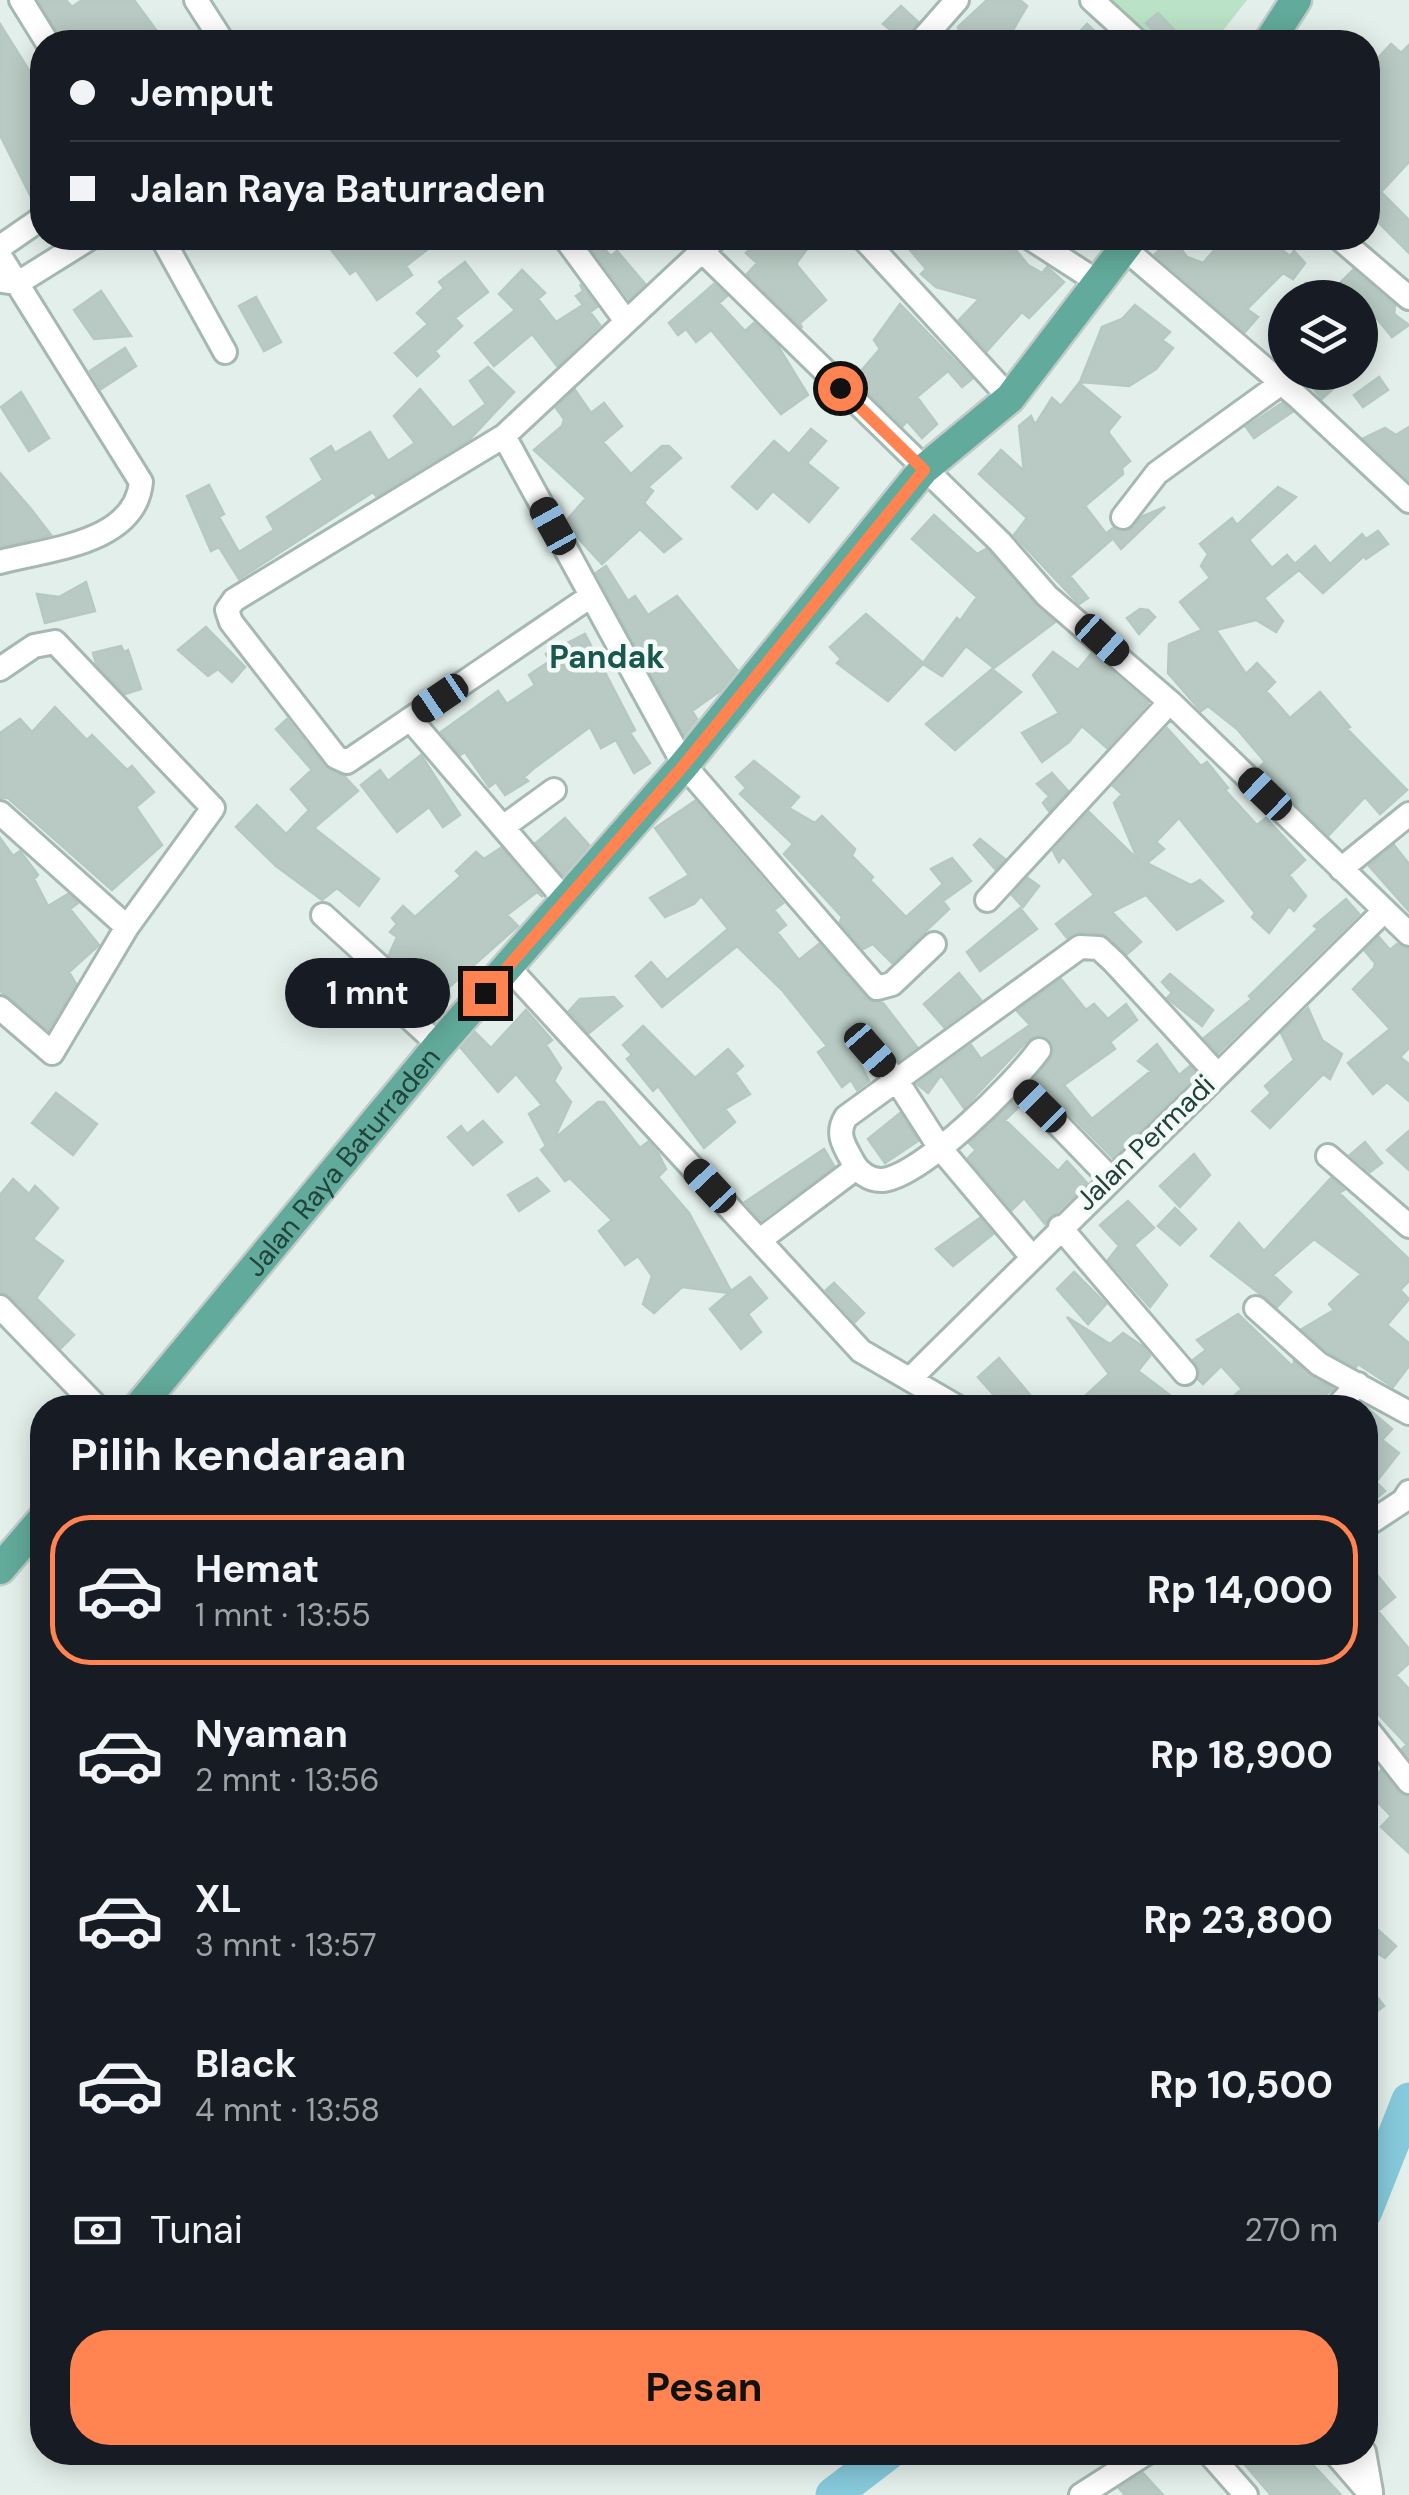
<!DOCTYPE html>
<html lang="id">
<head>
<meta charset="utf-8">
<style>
	:root { --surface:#171b24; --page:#242831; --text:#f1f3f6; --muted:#9ea1a6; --line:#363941; --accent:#ff8451 }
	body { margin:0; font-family:"DM Sans",sans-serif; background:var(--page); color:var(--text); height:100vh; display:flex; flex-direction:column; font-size:38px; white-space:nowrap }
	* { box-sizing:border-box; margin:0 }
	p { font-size:32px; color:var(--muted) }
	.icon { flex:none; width:55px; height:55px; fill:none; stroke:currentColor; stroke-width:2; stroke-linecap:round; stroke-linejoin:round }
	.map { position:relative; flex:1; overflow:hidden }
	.details { position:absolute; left:30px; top:1395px; width:1348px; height:1070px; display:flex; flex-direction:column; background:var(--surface); border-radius:40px; box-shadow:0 5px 25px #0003 }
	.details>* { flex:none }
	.guide { position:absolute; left:30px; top:30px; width:1350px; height:220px; border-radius:40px; box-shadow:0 5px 25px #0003; display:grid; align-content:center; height:220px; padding:0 40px; background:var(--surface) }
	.fabs { position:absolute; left:1268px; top:280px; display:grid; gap:20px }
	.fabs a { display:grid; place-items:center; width:110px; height:110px; border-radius:50%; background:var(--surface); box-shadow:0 5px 25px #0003; font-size:50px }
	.end { position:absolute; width:45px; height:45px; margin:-22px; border:12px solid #ff8451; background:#111; box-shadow:0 0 0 5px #111 }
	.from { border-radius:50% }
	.bubble { position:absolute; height:70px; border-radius:35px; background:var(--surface); box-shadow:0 5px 25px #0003; font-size:32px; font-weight:700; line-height:70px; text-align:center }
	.car { position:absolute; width:30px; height:60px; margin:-30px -15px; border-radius:12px; box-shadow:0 0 8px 2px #0007; background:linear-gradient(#222 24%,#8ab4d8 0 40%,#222 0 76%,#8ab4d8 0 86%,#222 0) }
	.guide b { display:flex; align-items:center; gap:35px; height:95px; font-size:38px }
	.guide b+b { border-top:2px solid var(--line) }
	.guide i { width:25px; height:25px; background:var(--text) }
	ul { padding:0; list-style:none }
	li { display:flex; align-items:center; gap:30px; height:150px; margin:0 20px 15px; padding:0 20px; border:5px solid transparent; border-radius:40px }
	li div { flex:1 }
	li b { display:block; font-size:38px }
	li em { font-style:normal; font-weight:700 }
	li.on { border-color:var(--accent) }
	li>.icon { width:90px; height:90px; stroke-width:1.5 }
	h2 { padding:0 40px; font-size:45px; line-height:120px }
	.pay { display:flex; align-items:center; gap:25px; height:110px; padding:0 40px; font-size:38px }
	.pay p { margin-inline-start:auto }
	.button { display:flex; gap:20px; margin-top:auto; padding:20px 40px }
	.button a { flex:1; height:115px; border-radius:40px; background:var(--accent); color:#111; font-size:40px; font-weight:700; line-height:115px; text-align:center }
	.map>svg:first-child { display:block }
	.green { fill:#bae2c7 }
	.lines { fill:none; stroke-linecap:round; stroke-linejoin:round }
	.river { stroke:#85c9da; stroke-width:35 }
	.building { fill:#b8cac3; stroke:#b5c9c2; stroke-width:2.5 }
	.street-casing { stroke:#a5b8b2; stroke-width:28 }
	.primary-casing { stroke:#c1cac8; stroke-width:35 }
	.street { stroke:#fff; stroke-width:22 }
	.primary { stroke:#62aa9b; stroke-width:30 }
	.route { stroke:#ff8451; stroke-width:12 }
	.labels { text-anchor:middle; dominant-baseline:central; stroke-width:9; stroke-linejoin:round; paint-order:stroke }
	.street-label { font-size:28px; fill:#20433b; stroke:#f4faf8 }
	.quarter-label { font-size:32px; font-weight:bold; fill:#19584c; stroke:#f4faf8 }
</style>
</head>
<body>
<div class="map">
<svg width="1409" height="2495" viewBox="0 0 1409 2495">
	<rect width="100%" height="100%" fill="#e3efea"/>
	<!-- green -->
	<path class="green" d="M1101 0H1247L1214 42H1150Z"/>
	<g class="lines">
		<!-- river -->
		<path class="river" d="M1365 2211 1409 2100
			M833 2495 889 2452"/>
	</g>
	<!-- building -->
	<path class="building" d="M39 0H66L72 7 82 0H134L165 42H62Z
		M987 0H1020L1027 6 1006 42H961L958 27Z
		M901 6 918 22 905 42 883 24Z
		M1158 13 1186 42H1165L1146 23Z
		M0 24 42 91V203L35 205 0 135Z
		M1087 24 1106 42H1070Z
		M1391 44 1401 53 1409 45V162L1381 192 1409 220V253L1368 212V69Z
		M322 238H442L406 266 412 275 377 300 356 270 350 274Z
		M583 238H593L611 256 617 251 645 284 629 299Z
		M761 238H815L796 264 826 300 800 323 802 328 747 274 757 263 746 253Z
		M900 238H988L995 247 1006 238 1028 265 1042 273 1047 267 1064 282 1029 318 1022 312 987 351 959 320 979 299 936 287 921 274 926 269Z
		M1173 238 1187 257 1203 263 1225 238H1234L1245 247 1253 238H1266L1290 256 1294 251 1305 263 1293 279 1283 273 1247 309 1258 317 1245 332 1158 257 1155 254Z
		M465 262 488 292 455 318 462 326 435 351 439 356 417 376 395 353 428 324 417 313 444 288 439 282Z
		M522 270 545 293 538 299 556 322 583 305 576 296 583 291 580 284 597 307 590 312 600 325 557 366 532 334 494 366 475 343 515 310 499 294Z
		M1353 270 1395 306 1394 314 1409 325 1392 337 1360 298H1341L1333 290Z
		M714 284 727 296 719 303 745 331 754 323 778 346 808 395 781 414 711 330 696 342 686 329 678 335 669 323Z
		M101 291 131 336 94 339 74 310Z
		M256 297 281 342 264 351 239 306Z
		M900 304 972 379 962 387 948 371 917 397 937 424 922 438 907 421 903 426 854 379 880 349 874 340Z
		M1135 305 1170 332 1162 340 1173 348 1156 369 1129 386 1080 382 1102 327 1122 319Z
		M125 348 136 366 101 389 90 371Z
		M488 367 514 392 470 439 376 496 373 492 239 579 219 547 211 551 187 496 209 485 224 514 219 517 239 552 274 530 267 517 323 480 311 459 331 446 335 453 370 432 388 461 415 443 394 416 420 389 453 428 486 404 470 381Z
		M1299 372H1351L1322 399Z
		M1379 377 1388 390 1363 407 1354 395Z
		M1079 383 1120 417 1108 432 1130 461 1122 468 1123 474 1085 506 1111 540 1070 576 1088 598 1079 604 1014 535 1027 518 979 474 1001 450 1024 471 1019 426 1031 416 1035 425 1052 398 1061 406Z
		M575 390 591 413 604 403 622 426 603 442 631 474 662 446H669L681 458 648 487 653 491 644 503 681 539 664 552 640 529 602 564 576 536 567 520 586 498 534 450 562 426 564 419 556 408Z
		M21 392 49 438 29 451 1 407Z
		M1282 403 1292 412 1254 438 1246 427Z
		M1409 427V480L1364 438 1385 428 1396 435Z
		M811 429 826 441 807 463 838 488 809 522 773 491 757 509 732 487 774 441 789 454Z
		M0 473 31 509 51 535 0 547Z
		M1278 487 1296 497 1249 540 1272 568 1287 555 1295 564 1315 546 1330 564 1362 534 1366 539 1378 531 1388 544 1366 559 1364 556 1323 593 1299 570 1264 598 1283 621 1276 632 1256 620 1216 630 1246 674 1257 663 1275 682 1266 691 1290 718 1320 692 1350 727 1347 729 1407 790 1380 814 1365 797 1329 835 1259 768 1265 762 1237 729 1208 706 1201 711 1168 673 1169 644 1202 630 1180 602 1210 578 1201 566 1208 554 1200 544 1232 518 1237 525Z
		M1165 507 1121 549 1108 532 1113 528 1130 530 1143 516Z
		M934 515 977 554 986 549 1055 622 994 668 966 646 942 676 923 664 888 701 837 663 841 659 830 647 866 614 923 663 957 618 960 621 977 597 912 539Z
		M606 566 628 601 635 596 648 615 677 596 737 670 720 691 692 711 697 719 684 735 596 573Z
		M86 582 95 611 45 623 37 594 59 597Z
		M1140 609 1148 610 1155 617 1139 634 1127 618Z
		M206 627 245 667 232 682 218 669 208 676 178 650Z
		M585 634 635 730 630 733 650 763 634 773 616 740 601 748 590 727 533 769 524 777 528 781 505 795 496 782 489 787 465 752 460 755 441 732 498 691 507 704 535 685 529 675 550 661 546 654Z
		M121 646 124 652 128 650 141 689 125 694 96 663 93 653Z
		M1053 652 1078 670 1091 654 1148 703 1107 748 1082 726 1069 742 1042 762 1022 733 1059 713 1033 675Z
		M992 669 1021 692 955 750 926 724Z
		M55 707 87 740 92 735 127 770 132 766 154 792 136 807 162 845 112 890 8 798H0V733L20 719 32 732Z
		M287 719 324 766 345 777 358 791 314 828 379 879 359 906 337 888 322 900 276 866 236 827 257 805 286 834 309 810 291 789 312 770 276 729Z
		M1167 728 1201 766 1207 762 1228 788 1225 790 1257 825 1266 818 1305 860 1289 875 1306 896 1294 911 1289 906 1269 933 1252 917 1255 913 1179 818 1156 842 1164 849 1147 863 1191 885 1200 880 1223 901 1177 930 1146 895 1112 912 1141 942 1127 954 1101 933 1080 932 1067 938 1056 924 1094 895 1063 856 1059 862 1053 851 1089 812 1138 860 1114 803 1122 794 1113 786Z
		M421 755 460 815 443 827 429 807 397 832 361 785 380 770 388 781Z
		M754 761 799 797 789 808 815 823 822 816 855 849 852 856 873 877 870 880 906 917 943 884 931 869 952 858 971 881 943 901 949 909 892 963 873 944 863 949 840 922 842 917 784 854 793 844 740 794 746 788 736 777Z
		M1052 773 1068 791 1049 811 1043 803 1049 796 1037 784Z
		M695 801 783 903 774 910 786 925 777 932 799 960 819 944 866 998 883 1003 917 1047 899 1060 877 1036 862 1038 856 1050 852 1048 869 1081 857 1090 851 1080 842 1087 818 1052 827 1046 782 990 737 946 662 1007 636 976 651 962 667 980 728 929 701 896 694 904 665 917 650 898 689 875 655 828Z
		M565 818 589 845 563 875 536 843Z
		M0 838 13 856 20 851 38 875 34 879 48 906 68 894 78 903 70 909 99 945 69 972 76 984 48 1030 0 991Z
		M980 839 1005 859 995 869 974 845Z
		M1394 845 1409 864V911L1369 866Z
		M501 848 543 897 537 892 507 915 518 926 448 988 450 997 433 1019 413 1001 405 972 389 955 397 937 390 932 397 924 392 918 403 906 415 917 461 876 456 871 476 852 484 859Z
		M1028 878 1039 886 1023 907 1012 895Z
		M1346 899 1359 914 1218 1053 1204 1038 1252 999 1249 996 1318 929 1314 926Z
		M1020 908 1037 929 980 971 967 952Z
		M1379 937 1390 950 1397 944 1409 949V1048L1400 1057 1409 1064V1101L1387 1082 1373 1094 1348 1063 1390 1029 1353 989 1374 968 1375 963 1365 951Z
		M959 973 981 1000 944 1027 924 1004Z
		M1170 974 1213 1010 1202 1026 1167 998 1172 993 1162 982Z
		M1061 979 1086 1010 1094 1004 1108 1019 1126 1004 1137 1020 1110 1042 1115 1049 1064 1085 1092 1119 1087 1123 1151 1071 1138 1061 1157 1044 1179 1075 1190 1066 1197 1074 1113 1158 1035 1079 1054 1053 1053 1044 1042 1035 1028 1040 964 1108 941 1075 928 1093 917 1084 971 1045 981 1059 1030 1025 1017 1011Z
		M614 997 622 1006 589 1033 569 1011 580 999Z
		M1308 1008 1322 1040 1342 1054 1330 1079 1323 1074 1270 1128 1252 1111 1271 1093 1265 1086 1294 1060 1281 1033Z
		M526 1010 552 1040 546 1045 561 1068 554 1081 571 1102 554 1139 598 1102H604L640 1148 648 1142 658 1153 666 1169 658 1177 689 1213 731 1291 750 1277 767 1298 748 1314 761 1332 741 1349 710 1309 729 1293 682 1287 654 1313 643 1304 652 1276 638 1256 625 1265 599 1231 612 1220 570 1178 565 1181 541 1150 546 1146 529 1114 542 1105 516 1074 498 1092 461 1048 475 1032 491 1048Z
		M643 1026 695 1078 728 1049 743 1066 735 1073 750 1094 725 1109 735 1122 704 1148 658 1086 653 1091 627 1059 632 1055 623 1045Z
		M56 1093 97 1124 73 1155 32 1123Z
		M1014 1101 1020 1106 1005 1120 1058 1171 1067 1161 1087 1183 1045 1224 1024 1198 1012 1210 968 1158 976 1150 969 1143Z
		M900 1113 918 1141 885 1163 868 1139Z
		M483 1121 502 1142 473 1165 448 1137 461 1126 467 1134Z
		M1409 1131V1170L1387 1150Z
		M1365 1142 1382 1163 1370 1172 1350 1155Z
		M824 1149 834 1166 761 1220 745 1202Z
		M1194 1154 1210 1175 1180 1207 1160 1186Z
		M537 1178 549 1191 519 1211 508 1195Z
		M1331 1178 1344 1190 1339 1193 1409 1259V1281L1400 1290 1409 1299 1387 1325 1409 1343V1366L1393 1387 1358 1364 1356 1367 1328 1352 1302 1329 1334 1310 1329 1304 1361 1274 1314 1239 1273 1275 1291 1292 1277 1307 1211 1256 1239 1223 1264 1251Z
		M13 1179 29 1194 35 1186 58 1208 33 1239 63 1261 36 1298 74 1335 61 1348 11 1297 0 1292V1195Z
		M1128 1201 1154 1228 1134 1245 1167 1285 1150 1307 1108 1260 1119 1246 1100 1225Z
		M1175 1208 1196 1229 1180 1245 1158 1226Z
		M980 1218 993 1234 953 1266 936 1249Z
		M1074 1272 1106 1304 1088 1324 1057 1289Z
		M834 1283 864 1313 855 1322 826 1290Z
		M1238 1314 1293 1367 1294 1361 1333 1389 1308 1408H1294L1285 1396 1274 1408H1220L1242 1389 1221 1366 1203 1384 1198 1379 1199 1369 1193 1360 1206 1350 1197 1340Z
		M1067 1317 1110 1344 1123 1333 1142 1346 1150 1356 1138 1371 1187 1408H1072L1109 1374Z
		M999 1358 1041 1408H1005L978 1377Z
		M1365 1406 1392 1429 1382 1440 1399 1453 1376 1482 1385 1491 1365 1508Z
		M1374 1571 1395 1597 1378 1611 1409 1649V1663L1396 1675 1409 1689V1758L1402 1749 1407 1745 1365 1700V1578Z
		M1381 1770 1398 1792 1409 1797V1853L1381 1827 1391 1816 1365 1789Z
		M1377 1929 1396 1946 1385 1958 1365 1946Z
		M1365 1981 1384 2006 1365 2020Z
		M1234 2452H1301L1341 2495H1271Z
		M1143 2473 1163 2495H1125L1119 2488Z"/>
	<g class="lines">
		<defs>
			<path id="street" d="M21 0 47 42
				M196 0 223 42
				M1092 0 1138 42
				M920 42 957 0
				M162 238 225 352
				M565 238 626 321
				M863 238 1010 398
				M1030 238 1098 282
				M1339 238 1409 298
				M0 247 42 218
				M1124 248 1299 398 1409 501
				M702 251 1000 542 1047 596 1170 702 1409 934
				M0 256 141 482C135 544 47 549 0 562
				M3 281 18 283 90 238
				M504 436 716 238
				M1123 517 1157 473 1280 384
				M591 596 347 762 336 757 231 622 227 610 234 600 504 436 684 765 877 988 892 984 934 944
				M0 669 34 646 55 642 213 808 127 927 52 1053 0 1008
				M410 719 566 901
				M0 813 127 927
				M503 827 554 790
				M1341 869 1409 814
				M987 900 1170 702
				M323 915 391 977 400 1009 439 1045
				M508 967 861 1351 959 1408
				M871 1050 897 1081 940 1148 1032 1257
				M1039 1050C1015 1083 923 1175 883 1180 869 1181 857 1171 852 1160 843 1144 836 1133 846 1117L1080 947 1099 948 1114 962 1217 1074
				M1016 1081 1110 1178
				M1328 1156 1409 1226
				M1060 1227 1185 1373
				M760 1240 856 1168
				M0 1307 98 1408
				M1256 1308 1319 1364 1409 1413
				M910 1379 1384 911
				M1336 1408 1358 1384
				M1365 1526 1403 1501 1409 1492
				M1365 1726 1409 1782
				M1208 2452 1246 2495
				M1334 2452 1371 2495
				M1364 2452 1371 2492
				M1081 2495 1148 2452"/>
			<g id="primary">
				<path d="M1269 42 1296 0"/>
				<path id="s1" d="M138 1408 439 1045 684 765 923 470 1010 398 1132 238"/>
				<path d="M0 1569 42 1520"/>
			</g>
		</defs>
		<!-- street casing -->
		<use href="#street" class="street-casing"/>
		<!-- primary casing -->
		<use href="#primary" class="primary-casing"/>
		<!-- street -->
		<use href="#street" class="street"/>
		<!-- primary -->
		<use href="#primary" class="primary"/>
	</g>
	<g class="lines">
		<!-- route -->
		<path class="route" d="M485 993 684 765 924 470 840 388"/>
	</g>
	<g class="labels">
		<!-- street labels -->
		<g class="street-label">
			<text transform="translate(1145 1143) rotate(-44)">Jalan Permadi</text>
			<text stroke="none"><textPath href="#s1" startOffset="320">Jalan Raya Baturraden</textPath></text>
		</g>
		<!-- quarter labels -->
		<g class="quarter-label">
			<text x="607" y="657">Pandak</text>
		</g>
	</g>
</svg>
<div class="fabs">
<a><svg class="icon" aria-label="layers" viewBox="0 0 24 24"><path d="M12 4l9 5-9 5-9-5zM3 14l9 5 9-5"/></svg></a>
</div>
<i class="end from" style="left:840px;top:388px"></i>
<i class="end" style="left:485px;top:993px"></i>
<div class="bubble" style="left:285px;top:958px;width:165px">1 mnt</div>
<i class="car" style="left:553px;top:526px;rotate:331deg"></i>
<i class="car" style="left:1102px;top:640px;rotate:132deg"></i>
<i class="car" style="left:440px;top:698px;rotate:236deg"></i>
<i class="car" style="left:1265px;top:794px;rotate:314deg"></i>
<i class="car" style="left:870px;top:1050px;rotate:139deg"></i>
<i class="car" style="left:1040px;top:1106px;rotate:315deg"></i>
<i class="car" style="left:710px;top:1186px;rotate:317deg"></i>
<div class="guide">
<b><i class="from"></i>Jemput</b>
<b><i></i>Jalan Raya Baturraden</b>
</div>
<section class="details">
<h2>Pilih kendaraan</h2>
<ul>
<li class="on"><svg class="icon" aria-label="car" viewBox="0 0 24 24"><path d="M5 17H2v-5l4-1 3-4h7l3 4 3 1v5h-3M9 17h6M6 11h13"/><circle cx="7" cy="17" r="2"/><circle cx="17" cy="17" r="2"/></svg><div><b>Hemat</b><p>1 mnt · 13:55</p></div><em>Rp 14,000</em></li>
<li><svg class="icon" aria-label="car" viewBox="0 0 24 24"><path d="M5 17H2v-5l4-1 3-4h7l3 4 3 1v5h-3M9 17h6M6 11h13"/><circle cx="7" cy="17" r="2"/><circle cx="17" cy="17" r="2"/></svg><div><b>Nyaman</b><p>2 mnt · 13:56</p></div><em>Rp 18,900</em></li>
<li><svg class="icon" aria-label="car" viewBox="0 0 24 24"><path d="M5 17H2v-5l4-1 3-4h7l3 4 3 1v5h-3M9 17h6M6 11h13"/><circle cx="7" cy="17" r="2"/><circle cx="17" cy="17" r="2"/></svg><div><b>XL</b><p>3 mnt · 13:57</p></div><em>Rp 23,800</em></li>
<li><svg class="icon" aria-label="car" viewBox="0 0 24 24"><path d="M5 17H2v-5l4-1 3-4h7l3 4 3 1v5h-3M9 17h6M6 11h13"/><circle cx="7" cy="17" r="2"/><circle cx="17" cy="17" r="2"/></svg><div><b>Black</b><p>4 mnt · 13:58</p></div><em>Rp 10,500</em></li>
</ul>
<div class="pay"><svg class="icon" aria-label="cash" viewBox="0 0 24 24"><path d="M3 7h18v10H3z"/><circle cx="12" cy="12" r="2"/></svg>Tunai<p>270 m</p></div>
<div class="button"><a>Pesan</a></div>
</section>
</div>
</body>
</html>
